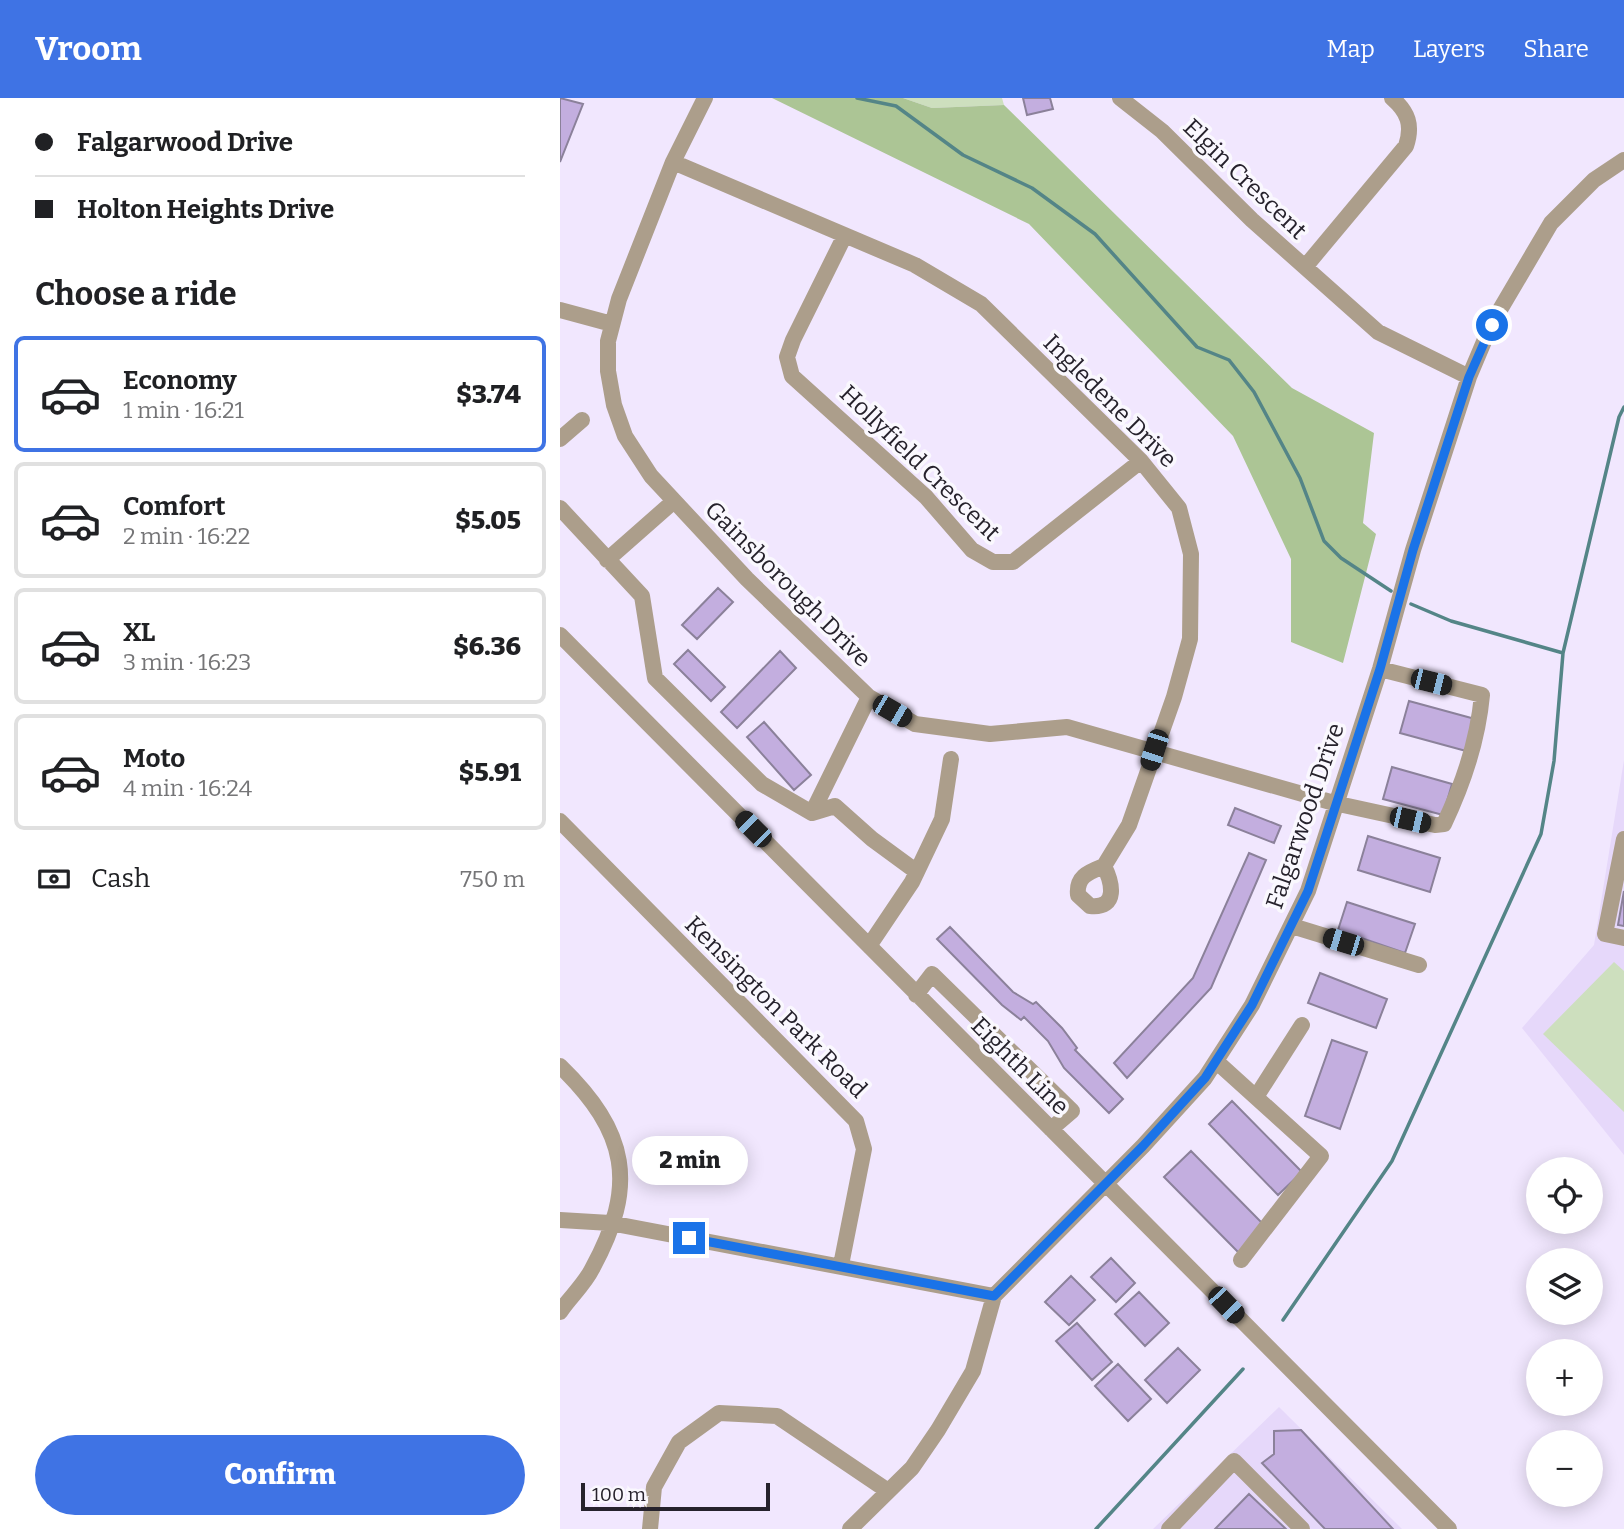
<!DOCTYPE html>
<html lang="en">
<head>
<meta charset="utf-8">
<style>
	:root { --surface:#fff; --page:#f2f2f2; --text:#202124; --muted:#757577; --line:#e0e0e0; --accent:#3f73e4 }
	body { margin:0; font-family:Bitter,serif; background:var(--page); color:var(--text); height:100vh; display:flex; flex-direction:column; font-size:26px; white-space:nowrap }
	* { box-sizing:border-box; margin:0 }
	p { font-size:23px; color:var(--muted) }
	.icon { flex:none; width:38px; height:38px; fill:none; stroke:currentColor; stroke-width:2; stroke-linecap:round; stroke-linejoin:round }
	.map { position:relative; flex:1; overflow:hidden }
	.panel { display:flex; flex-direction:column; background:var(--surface); width:560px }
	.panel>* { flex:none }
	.banner { display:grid; align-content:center; height:154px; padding:0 35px; background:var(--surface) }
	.fabs { position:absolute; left:966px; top:1059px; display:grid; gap:14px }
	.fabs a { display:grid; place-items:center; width:77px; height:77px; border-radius:50%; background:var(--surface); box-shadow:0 4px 18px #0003; font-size:35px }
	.scale { position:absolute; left:21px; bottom:18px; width:189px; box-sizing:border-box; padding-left:7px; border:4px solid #26222c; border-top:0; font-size:19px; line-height:24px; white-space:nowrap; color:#26222c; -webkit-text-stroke:5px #faf8fe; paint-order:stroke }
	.end { position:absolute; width:32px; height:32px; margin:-16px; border:9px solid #1a73e8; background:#fff; box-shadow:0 0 0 4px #fff }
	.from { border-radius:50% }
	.bubble { position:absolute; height:49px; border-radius:24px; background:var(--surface); box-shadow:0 4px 18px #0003; font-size:23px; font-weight:800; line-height:49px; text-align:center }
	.car { position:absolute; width:21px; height:42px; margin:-21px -10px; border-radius:9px; box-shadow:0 0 5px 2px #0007; background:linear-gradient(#222 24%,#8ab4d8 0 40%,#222 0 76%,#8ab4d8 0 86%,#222 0) }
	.banner b { display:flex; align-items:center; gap:24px; height:66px; font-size:26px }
	.banner b+b { border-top:2px solid var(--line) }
	.banner i { width:18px; height:18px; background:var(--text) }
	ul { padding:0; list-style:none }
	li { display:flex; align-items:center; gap:21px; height:116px; margin:0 14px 10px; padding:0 21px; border:4px solid var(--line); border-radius:10px }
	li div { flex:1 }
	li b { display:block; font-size:26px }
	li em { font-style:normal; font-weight:800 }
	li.current { border-color:var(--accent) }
	li>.icon { width:63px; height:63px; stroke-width:1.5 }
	h2 { padding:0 35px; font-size:32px; line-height:84px }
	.pay { display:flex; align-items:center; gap:18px; height:77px; padding:0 35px; font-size:26px }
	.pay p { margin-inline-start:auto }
	.primary-button { display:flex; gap:14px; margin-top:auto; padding:14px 35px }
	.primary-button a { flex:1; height:80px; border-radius:42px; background:var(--accent); color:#fff; font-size:28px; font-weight:800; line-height:80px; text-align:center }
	header { display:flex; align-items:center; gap:42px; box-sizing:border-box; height:98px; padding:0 35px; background:var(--accent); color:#fff }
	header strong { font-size:33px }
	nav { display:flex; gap:38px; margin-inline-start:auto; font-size:24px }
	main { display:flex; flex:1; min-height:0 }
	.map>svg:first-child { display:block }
	.built { fill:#e6d8fa }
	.green { fill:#cddfbe }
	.forest { fill:#acc595 }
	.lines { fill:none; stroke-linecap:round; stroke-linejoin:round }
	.stream { stroke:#548587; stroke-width:3.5 }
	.building { fill:#c3aedf; stroke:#8b819a; stroke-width:2 }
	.minor { stroke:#ac9e8b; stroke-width:16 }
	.route { stroke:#1a73e8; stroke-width:9 }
	.labels { text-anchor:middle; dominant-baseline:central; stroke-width:7; stroke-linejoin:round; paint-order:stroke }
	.street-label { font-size:24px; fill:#26222c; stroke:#faf8fe }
</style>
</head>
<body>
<header>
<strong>Vroom</strong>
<nav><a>Map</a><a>Layers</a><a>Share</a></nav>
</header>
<main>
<section class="panel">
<div class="banner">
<b><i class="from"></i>Falgarwood Drive</b>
<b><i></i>Holton Heights Drive</b>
</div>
<h2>Choose a ride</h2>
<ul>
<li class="current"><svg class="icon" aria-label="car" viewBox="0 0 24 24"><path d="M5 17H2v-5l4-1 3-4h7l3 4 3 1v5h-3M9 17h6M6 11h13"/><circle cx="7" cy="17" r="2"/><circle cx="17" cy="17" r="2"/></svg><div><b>Economy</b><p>1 min · 16:21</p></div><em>$3.74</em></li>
<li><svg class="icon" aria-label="car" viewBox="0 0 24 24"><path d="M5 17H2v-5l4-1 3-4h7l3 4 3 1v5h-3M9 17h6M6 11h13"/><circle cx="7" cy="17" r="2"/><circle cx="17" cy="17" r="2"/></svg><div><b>Comfort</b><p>2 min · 16:22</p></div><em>$5.05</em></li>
<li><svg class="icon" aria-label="car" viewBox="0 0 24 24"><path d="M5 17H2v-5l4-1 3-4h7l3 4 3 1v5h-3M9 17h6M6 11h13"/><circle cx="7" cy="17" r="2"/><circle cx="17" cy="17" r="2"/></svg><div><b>XL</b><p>3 min · 16:23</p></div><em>$6.36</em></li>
<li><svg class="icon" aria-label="car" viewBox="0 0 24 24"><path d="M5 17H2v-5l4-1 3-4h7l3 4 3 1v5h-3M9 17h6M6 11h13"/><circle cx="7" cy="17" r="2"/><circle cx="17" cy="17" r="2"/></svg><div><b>Moto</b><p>4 min · 16:24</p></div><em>$5.91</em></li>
</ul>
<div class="pay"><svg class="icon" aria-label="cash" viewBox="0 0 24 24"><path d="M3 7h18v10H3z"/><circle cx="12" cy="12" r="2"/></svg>Cash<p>750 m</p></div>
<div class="primary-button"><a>Confirm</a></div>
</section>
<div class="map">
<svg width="1064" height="1431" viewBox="0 0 1064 1431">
	<rect width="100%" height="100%" fill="#f1e7fe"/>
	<!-- built -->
	<path class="built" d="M1064 662V1057L962 930 1034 847Z
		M719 1309 842 1431H593Z"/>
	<!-- green -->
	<path class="green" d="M343 0H442L444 7 372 10Z
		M1054 864 1064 873V1014L983 936Z"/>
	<!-- forest -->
	<path class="forest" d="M212 0H343L372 10 444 7 732 290 814 335 803 425 816 436 783 565 731 544V461L673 338 469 126Z"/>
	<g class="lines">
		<!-- stream -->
		<path class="stream" d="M297 0 336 8 403 57 472 90 535 136 637 249 669 262 694 294 740 380 764 443 781 460 831 493
			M851 506 891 523 1003 555
			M723 1222 832 1063 981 736 994 663 1003 555 1059 319 1064 309
			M536 1431 683 1271"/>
	</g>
	<!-- building -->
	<path class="building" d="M0 0 23 6 0 64Z
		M463 0H490L493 11 467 17Z
		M158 490 173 504 137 541 122 527Z
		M128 552 165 589 151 603 114 566Z
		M220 553 236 570 177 630 161 614Z
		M849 603 915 621 906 653 840 635Z
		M204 624 251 677 234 692 187 639Z
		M832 669 892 686 883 717 823 701Z
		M675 710 721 728 714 745 668 727Z
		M808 738 880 760 870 794 798 772Z
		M689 755 706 762 651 890 567 980 554 965 633 880Z
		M1064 793V828L1058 827Z
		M787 804 855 826 845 855 778 832Z
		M390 829 453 894 473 906 476 904 502 930 517 950 515 952 563 1001 549 1015 504 970 488 943 464 919 461 922 442 907 377 841Z
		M760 875 827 901 816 930 748 905Z
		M772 942 807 954 780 1031 745 1018Z
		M672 1003 742 1074 718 1097 649 1026Z
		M631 1053 705 1128 679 1155 604 1079Z
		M551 1160 575 1185 556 1204 531 1179Z
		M511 1178 535 1202 509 1227 485 1204Z
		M579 1194 609 1225 585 1248 555 1216Z
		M517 1225 552 1264 532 1282 496 1243Z
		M618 1250 640 1272 607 1305 585 1282Z
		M558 1266 591 1301 568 1323 535 1288Z
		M741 1332 833 1431H765L702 1365 714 1356V1333Z
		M689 1396 726 1431H655Z"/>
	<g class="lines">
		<!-- minor -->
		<path class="minor" d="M145 0 113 64 59 201 48 243V273L54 307 65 338 91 378 187 481 309 599 355 626 430 636 507 629 774 705 875 727 884 726C903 686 918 641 922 597L820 571
			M560 0 602 33 692 122 818 234 909 279
			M113 64 355 167 421 206 581 363 619 410 631 456 630 541 614 599 569 727 544 768
			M284 139 233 242 227 259 232 278 366 399 412 452 433 464H453L581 363
			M745 169 846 48C853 27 848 14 832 0
			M0 212 52 226
			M0 341 22 322
			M0 410 82 498 95 580 202 686 252 715 275 708 312 741 357 774
			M47 462 114 403
			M0 537 889 1431
			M252 715 309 599
			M0 723 296 1023 304 1051 281 1167
			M1064 741 1045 836 1064 840
			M544 768C552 784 559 811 530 808L518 797C516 778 529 774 544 768Z
			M732 828 859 867
			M309 848 352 784 382 721 391 661
			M356 897 372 876 512 1013 491 1031
			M657 964 761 1058 681 1162
			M0 968C68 1034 78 1087 32 1171 24 1187 10 1199 0 1214
			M696 999 742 927
			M0 1122 50 1125 434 1198
			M90 1431 94 1389 119 1344 159 1315 217 1318 328 1393
			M290 1431 352 1370 378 1332 413 1273 434 1198 583 1048 645 980 692 907 748 793 820 571 853 452 909 279 931 227 991 125 1034 82 1064 62
			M609 1431 674 1363 742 1431"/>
	</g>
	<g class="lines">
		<!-- route -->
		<path class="route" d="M129 1140 434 1198 583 1048 645 980 692 907 748 793 820 571 853 452 909 279 932 227"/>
	</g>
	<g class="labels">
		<!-- street labels -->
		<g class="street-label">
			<text transform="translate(685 81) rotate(44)">Elgin Crescent</text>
			<text transform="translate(550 303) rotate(45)">Ingledene Drive</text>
			<text transform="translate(360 365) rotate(44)">Hollyfield Crescent</text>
			<text transform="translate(228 486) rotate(45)">Gainsborough Drive</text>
			<text transform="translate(745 718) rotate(-71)">Falgarwood Drive</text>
			<text transform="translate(216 909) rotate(45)">Kensington Park Road</text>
			<text transform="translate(460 968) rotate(45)">Eighth Line</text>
		</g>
	</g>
</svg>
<div class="fabs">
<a><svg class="icon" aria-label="locate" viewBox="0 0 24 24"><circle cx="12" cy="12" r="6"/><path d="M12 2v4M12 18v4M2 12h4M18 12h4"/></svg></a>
<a><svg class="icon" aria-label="layers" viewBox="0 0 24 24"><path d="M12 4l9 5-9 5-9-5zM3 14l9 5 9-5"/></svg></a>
<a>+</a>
<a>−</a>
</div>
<div class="scale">100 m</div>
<i class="end from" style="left:932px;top:227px"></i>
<i class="end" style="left:129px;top:1140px"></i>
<div class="bubble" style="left:72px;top:1038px;width:116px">2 min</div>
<i class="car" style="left:871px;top:584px;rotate:104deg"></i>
<i class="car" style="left:332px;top:613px;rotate:120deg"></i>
<i class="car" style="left:594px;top:652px;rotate:198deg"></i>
<i class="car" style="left:850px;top:722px;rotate:103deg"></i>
<i class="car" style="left:193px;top:731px;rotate:315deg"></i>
<i class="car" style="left:783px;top:844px;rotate:287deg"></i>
<i class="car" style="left:666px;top:1207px;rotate:136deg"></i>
</div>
</main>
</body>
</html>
